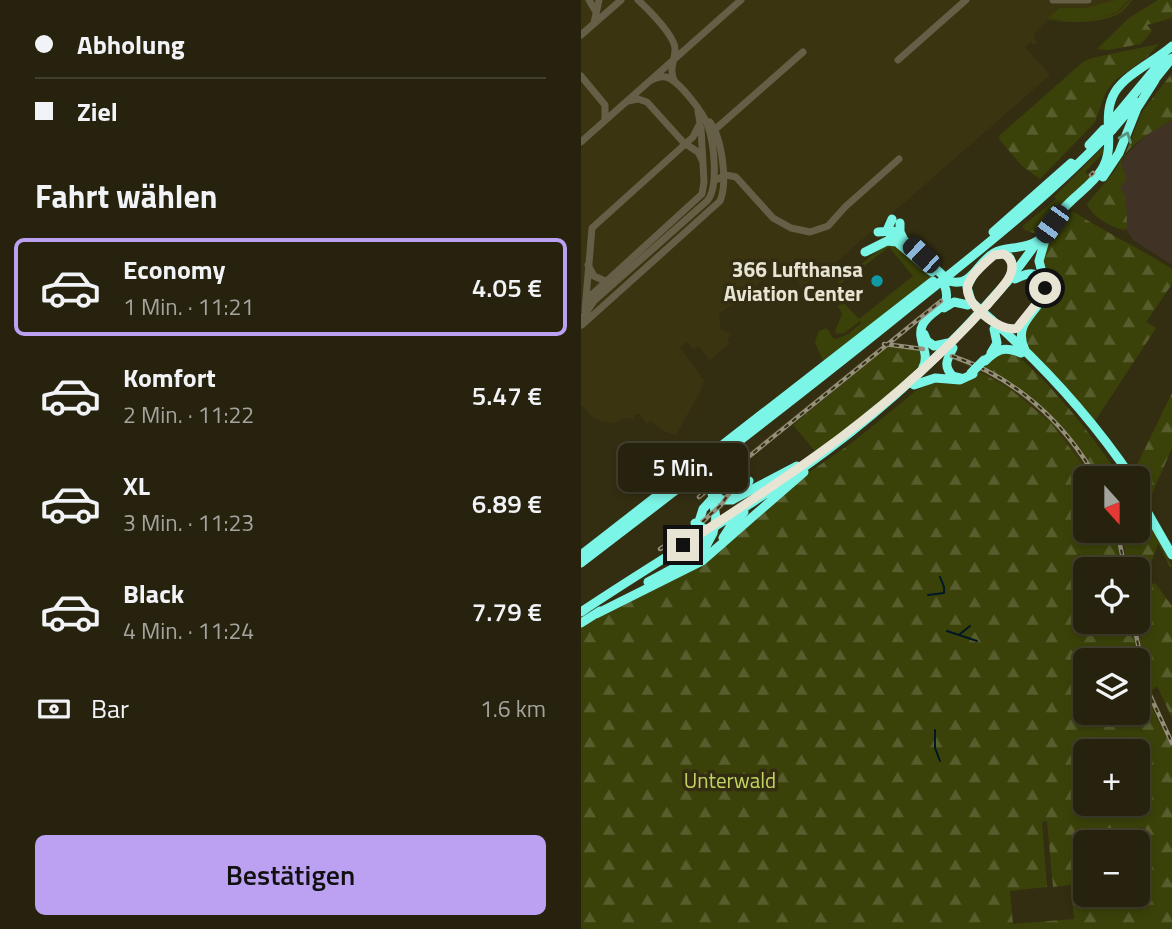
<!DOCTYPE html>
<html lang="de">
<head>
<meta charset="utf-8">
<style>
	:root { --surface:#26220e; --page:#2e2a17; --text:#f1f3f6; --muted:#a4a49e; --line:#423f2e; --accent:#bca0f2 }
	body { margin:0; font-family:"Titillium Web",sans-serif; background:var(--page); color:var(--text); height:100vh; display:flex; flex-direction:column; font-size:26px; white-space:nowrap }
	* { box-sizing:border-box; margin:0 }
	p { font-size:23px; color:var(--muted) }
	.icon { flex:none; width:38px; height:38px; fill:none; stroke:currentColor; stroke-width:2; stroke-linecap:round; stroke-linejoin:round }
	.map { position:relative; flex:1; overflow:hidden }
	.drawer { display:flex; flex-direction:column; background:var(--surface); width:581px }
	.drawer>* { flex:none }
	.top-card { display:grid; align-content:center; height:154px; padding:0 35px; background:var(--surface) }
	.needle { width:46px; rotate:159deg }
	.fabs { position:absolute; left:492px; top:466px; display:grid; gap:14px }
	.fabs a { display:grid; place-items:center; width:77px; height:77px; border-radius:10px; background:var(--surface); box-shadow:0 4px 10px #0003,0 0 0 2px var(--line); font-size:35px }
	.end { position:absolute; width:32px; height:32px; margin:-16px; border:9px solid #e7e4d4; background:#111; box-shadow:0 0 0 4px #111 }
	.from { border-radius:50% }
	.bubble { position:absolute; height:49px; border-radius:10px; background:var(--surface); box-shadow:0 4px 10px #0003,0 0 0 2px var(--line); font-size:23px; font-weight:600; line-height:49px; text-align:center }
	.car { position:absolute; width:21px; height:42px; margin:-21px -10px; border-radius:9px; box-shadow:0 0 5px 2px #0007; background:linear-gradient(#222 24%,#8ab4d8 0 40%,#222 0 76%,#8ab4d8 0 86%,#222 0) }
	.top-card b { display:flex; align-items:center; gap:24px; height:66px; font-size:26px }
	.top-card b+b { border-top:2px solid var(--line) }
	.top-card i { width:18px; height:18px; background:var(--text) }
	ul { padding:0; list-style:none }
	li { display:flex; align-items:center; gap:21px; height:98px; margin:0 14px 10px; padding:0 21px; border:4px solid transparent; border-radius:10px }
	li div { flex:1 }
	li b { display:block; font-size:26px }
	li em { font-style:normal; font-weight:600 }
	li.active { border-color:var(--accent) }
	li>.icon { width:63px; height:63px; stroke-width:1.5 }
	h2 { padding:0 35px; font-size:32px; line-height:84px }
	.pay { display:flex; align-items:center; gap:18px; height:77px; padding:0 35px; font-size:26px }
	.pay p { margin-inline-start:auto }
	.action { display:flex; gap:14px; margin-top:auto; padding:14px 35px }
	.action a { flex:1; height:80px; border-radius:10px; background:var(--accent); color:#111; font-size:28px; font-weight:600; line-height:80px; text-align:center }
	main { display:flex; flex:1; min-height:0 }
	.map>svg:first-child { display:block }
	.commercial { fill:#403225 }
	.built { fill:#3b3410 }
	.green { fill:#3b4209 }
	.forest { fill:url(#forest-firs); fill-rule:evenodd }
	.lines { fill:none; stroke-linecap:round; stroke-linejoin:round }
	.stream { stroke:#001825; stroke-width:2 }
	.taxiway { stroke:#645f46; stroke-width:7 }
	.highway { stroke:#7bf5e6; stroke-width:9 }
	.rail-casing { stroke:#94907b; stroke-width:4.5 }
	.rail { stroke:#332e12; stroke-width:2; stroke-dasharray:5; stroke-linecap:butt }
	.highway-bridge { stroke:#7bf5e6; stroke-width:9 }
	.oneway { stroke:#57927c }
	.route { stroke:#e7e4d4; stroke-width:9 }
	.culture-dot { fill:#0f9aa8; stroke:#332e12; stroke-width:2.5 }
	.labels { text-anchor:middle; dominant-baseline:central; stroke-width:7; stroke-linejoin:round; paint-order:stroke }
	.poi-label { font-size:21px; font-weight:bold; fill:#e7e4d4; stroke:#332e12; text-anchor:end }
	.park-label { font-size:21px; fill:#c3d460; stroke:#332e12 }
</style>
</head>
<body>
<main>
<section class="drawer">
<div class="top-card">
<b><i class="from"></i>Abholung</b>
<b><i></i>Ziel</b>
</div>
<h2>Fahrt wählen</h2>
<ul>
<li class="active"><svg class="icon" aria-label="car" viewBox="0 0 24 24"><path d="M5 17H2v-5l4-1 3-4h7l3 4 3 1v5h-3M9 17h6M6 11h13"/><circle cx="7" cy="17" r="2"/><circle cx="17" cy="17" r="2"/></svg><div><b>Economy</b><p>1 Min. · 11:21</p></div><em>4.05 €</em></li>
<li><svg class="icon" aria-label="car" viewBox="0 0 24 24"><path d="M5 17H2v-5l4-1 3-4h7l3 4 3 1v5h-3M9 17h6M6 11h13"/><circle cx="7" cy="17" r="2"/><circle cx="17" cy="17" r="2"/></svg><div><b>Komfort</b><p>2 Min. · 11:22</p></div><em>5.47 €</em></li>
<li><svg class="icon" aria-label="car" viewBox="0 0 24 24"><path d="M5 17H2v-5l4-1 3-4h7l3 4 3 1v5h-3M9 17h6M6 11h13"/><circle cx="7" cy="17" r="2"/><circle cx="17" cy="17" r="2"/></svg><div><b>XL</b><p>3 Min. · 11:23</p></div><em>6.89 €</em></li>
<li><svg class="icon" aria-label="car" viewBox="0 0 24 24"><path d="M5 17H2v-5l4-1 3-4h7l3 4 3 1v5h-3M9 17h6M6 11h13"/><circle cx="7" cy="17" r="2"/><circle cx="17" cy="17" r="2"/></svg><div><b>Black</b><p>4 Min. · 11:24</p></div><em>7.79 €</em></li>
</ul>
<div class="pay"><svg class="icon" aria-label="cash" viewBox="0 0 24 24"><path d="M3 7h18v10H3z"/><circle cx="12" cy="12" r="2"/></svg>Bar<p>1.6 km</p></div>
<div class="action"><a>Bestätigen</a></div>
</section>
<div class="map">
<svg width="591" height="929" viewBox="0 0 591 929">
	<defs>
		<pattern id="forest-firs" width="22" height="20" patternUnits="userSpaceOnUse" patternTransform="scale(1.75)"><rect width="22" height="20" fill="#3b4209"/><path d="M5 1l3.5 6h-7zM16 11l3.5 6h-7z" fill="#575d2c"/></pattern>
	</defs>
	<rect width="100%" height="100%" fill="#332e12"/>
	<!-- commercial -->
	<path class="commercial" d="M591 120V265L552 240 545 229 544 202 532 188 544 156 569 132Z"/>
	<!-- built -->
	<path class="built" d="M0 0H551L538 14 499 22 467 20 454 33 453 39 456 42 453 45 450 42 444 47 469 75 235 280 228 282 220 289 216 276 197 270 193 274 190 272 155 304 150 305 138 314 140 330 151 334 146 339 149 343 129 360 117 346 112 350 106 342 99 348 123 380 120 390 95 435 84 432 69 421 66 424 59 414H54L53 419 44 418 32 423 13 419 2 406 0 407Z
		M301 350 144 478 119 502 118 496 114 493 139 475 293 351Z
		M372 355 416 374 454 401 489 436 517 478H511L484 441 401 373 369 358Z
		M550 621H555L567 682 591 737V747L576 719 563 685Z"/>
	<!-- green -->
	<path class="green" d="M535 0H547L536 12 510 20 537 13 549 0H551C548 4 544 10 539 13 521 24 488 23 466 20L483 21 467 18 479 8H505Z
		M312 244 350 277 244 361 241 359 234 342 238 331 246 328 252 338 256 339 267 334 280 323 279 321 263 333 256 334 254 331 261 314 257 306 262 302 278 319 332 276 308 247 259 284 257 282 303 246Z
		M456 796 458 818 438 820 433 808 435 797Z"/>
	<!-- forest -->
	<path class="forest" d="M577 0H591V18L566 25 571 31 560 44 527 50 516 49 548 18Z
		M578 44 566 57 533 81 524 94 514 122 459 179 441 166 418 139 419 135 502 62 511 58Z
		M591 73V120C578 127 542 147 541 163 541 168 544 175 546 179L539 187 545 197 546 226 544 230C531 228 511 217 506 204L533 172 545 152 561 112Z
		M525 144 523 152 504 172 509 178 457 235 442 229V226L475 199 473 197Z
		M491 211C524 232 558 248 591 269V284L565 322 575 328 514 421 444 345 442 332 469 293C471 283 465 275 463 266 460 247 481 225 491 211Z
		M308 345 343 350 344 359C324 390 267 430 235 452L212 425Z
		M417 352H432C474 387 509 433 540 478H517C491 429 451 392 402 367Z
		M397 371 429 389 470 423 508 473 511 478H504V530H533L542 569H504V621H550L563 685 576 719 591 747V929H0V627L16 616 102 574 217 480 272 442 336 390 352 383 380 384ZM504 660H556V712H504ZM504 751H556V803H504ZM466 821 472 887 490 885 493 919 432 924 429 891 466 887 461 822ZM504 842H556V894H545L540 899 530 895 525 899 522 898 523 894 521 897 517 894H504Z
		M591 393V448L570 496 554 469Z
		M557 502 578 536 591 567H589L577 543 563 584 557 586 556 569H548L539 530H556Z
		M574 583 591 606V718L576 686 570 691 563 665 555 621 557 589Z"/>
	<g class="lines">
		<!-- stream -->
		<path class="stream" d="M347 595 363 593V587L359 577
			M366 631 396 641
			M379 634 389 626
			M354 730V748L359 761
			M556 881H558"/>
		<!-- taxiway -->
		<path class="taxiway" d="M8 0 15 12
			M57 0C67 9 94 36 94 49 94 62 87 70 94 82
			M472 0H507
			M13 23 18 0
			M0 35 40 0
			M317 60 385 0
			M0 76 24 105V119
			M47 101 57 99 66 102 103 143 117 152 121 160
			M130 133 222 52
			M0 142 160 0
			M137 179 145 175 155 177 192 218 210 228 229 232 247 226 264 207 318 159
			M7 265 13 276 26 282
			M6 299 121 194 123 182 120 128
			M4 310 11 228 112 137 119 123 117 111
			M0 320 13 301 126 201C138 188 133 143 127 126 123 114 98 80 85 77 79 76 74 78 69 81
			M1 325 139 201C147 183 141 138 129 122"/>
		<!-- highway -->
		<path class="highway" d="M571 83 591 58
			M530 122 584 57
			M531 130 555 102
			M508 145 523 129
			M522 177 538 153 556 108 574 80
			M311 219 307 228 310 237 351 272
			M319 223V232L322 238
			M297 232 312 231 336 251
			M412 232 490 163
			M284 252 306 241 316 242
			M416 253C430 253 433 262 430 274
			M434 279C446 273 455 270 463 282
			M368 281C391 288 395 263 413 253 425 245 440 251 456 241
			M390 301 386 287 391 277
			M363 308 373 302 387 305
			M411 320C464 367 511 419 551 478
			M343 334 346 341 353 346 367 343
			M372 348C367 358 361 366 372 376L380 378
			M444 350C431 323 456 313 466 291L458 261 464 240
			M410 353 416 343 413 329
			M404 361C416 349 423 346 440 353
			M342 367C350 352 334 339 342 324 352 306 373 310 363 284
			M333 385 354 378 379 380 392 374
			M131 490 140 500H151L216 466
			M131 493 135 518
			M163 493 154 494 150 485 156 480 168 481
			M556 494 591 555
			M115 531 122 509 131 499
			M142 538 151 524 163 512
			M0 555 352 281
			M0 563C108 480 217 397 323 311 393 255 462 201 524 137
			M67 582 108 560 125 546
			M0 612C80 558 166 510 244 452 311 402 371 345 426 282 446 258 463 230 484 207 496 194 512 184 521 169 536 145 519 117 534 92 545 74 574 61 591 46
			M15 614 121 561 223 472
			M0 623 19 611"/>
		<defs>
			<path id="rail" d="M510 175 512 173
				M303 344 342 349
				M371 356C433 377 483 421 515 478
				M118 497 360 301
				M536 530 544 569
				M79 549 120 523 140 505 163 472
				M552 621 567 691 591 743"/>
		</defs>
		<!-- rail casing -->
		<use href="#rail" class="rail-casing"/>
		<!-- rail -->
		<use href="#rail" class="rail"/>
		<!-- highway-bridge -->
		<path class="highway-bridge" d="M524 137 531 130
			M355 269 368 281
			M394 305 411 320
			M390 373 403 360
			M112 468 122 479
			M127 484 131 490
			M114 523 124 529 125 535 123 542
			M125 546 132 533 135 518"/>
	</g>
	<!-- one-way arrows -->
	<defs><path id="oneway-chevron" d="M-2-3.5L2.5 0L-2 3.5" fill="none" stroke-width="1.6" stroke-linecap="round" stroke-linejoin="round" transform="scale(1.75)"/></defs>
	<use class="oneway" href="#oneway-chevron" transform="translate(545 137) rotate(-69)"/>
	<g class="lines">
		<!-- route -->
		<path class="route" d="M102 545C215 472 314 407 405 306L407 304C417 291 445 268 423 254L413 255C405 262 390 274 387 285 381 302 419 334 436 328L460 298 464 288"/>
	</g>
	<!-- markers -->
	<circle class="culture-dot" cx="296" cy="281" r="7"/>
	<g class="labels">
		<!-- poi labels -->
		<g class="poi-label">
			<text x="282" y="269">366 Lufthansa<tspan x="282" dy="24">Aviation Center</tspan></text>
		</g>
		<!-- park labels -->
		<g class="park-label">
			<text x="149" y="780">Unterwald</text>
		</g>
	</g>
</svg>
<div class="fabs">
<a><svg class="needle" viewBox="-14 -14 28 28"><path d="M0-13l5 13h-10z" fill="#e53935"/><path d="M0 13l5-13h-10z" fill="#a4a49e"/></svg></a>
<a><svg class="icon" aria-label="locate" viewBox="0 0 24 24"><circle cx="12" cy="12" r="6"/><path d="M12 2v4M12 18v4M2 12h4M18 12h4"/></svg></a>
<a><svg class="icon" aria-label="layers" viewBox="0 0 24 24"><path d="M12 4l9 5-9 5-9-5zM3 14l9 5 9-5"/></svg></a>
<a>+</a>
<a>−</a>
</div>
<i class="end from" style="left:464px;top:288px"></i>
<i class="end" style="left:102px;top:545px"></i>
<div class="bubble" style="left:37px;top:443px;width:130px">5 Min.</div>
<i class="car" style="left:471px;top:224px;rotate:216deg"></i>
<i class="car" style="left:340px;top:255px;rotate:313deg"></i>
</div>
</main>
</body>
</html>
